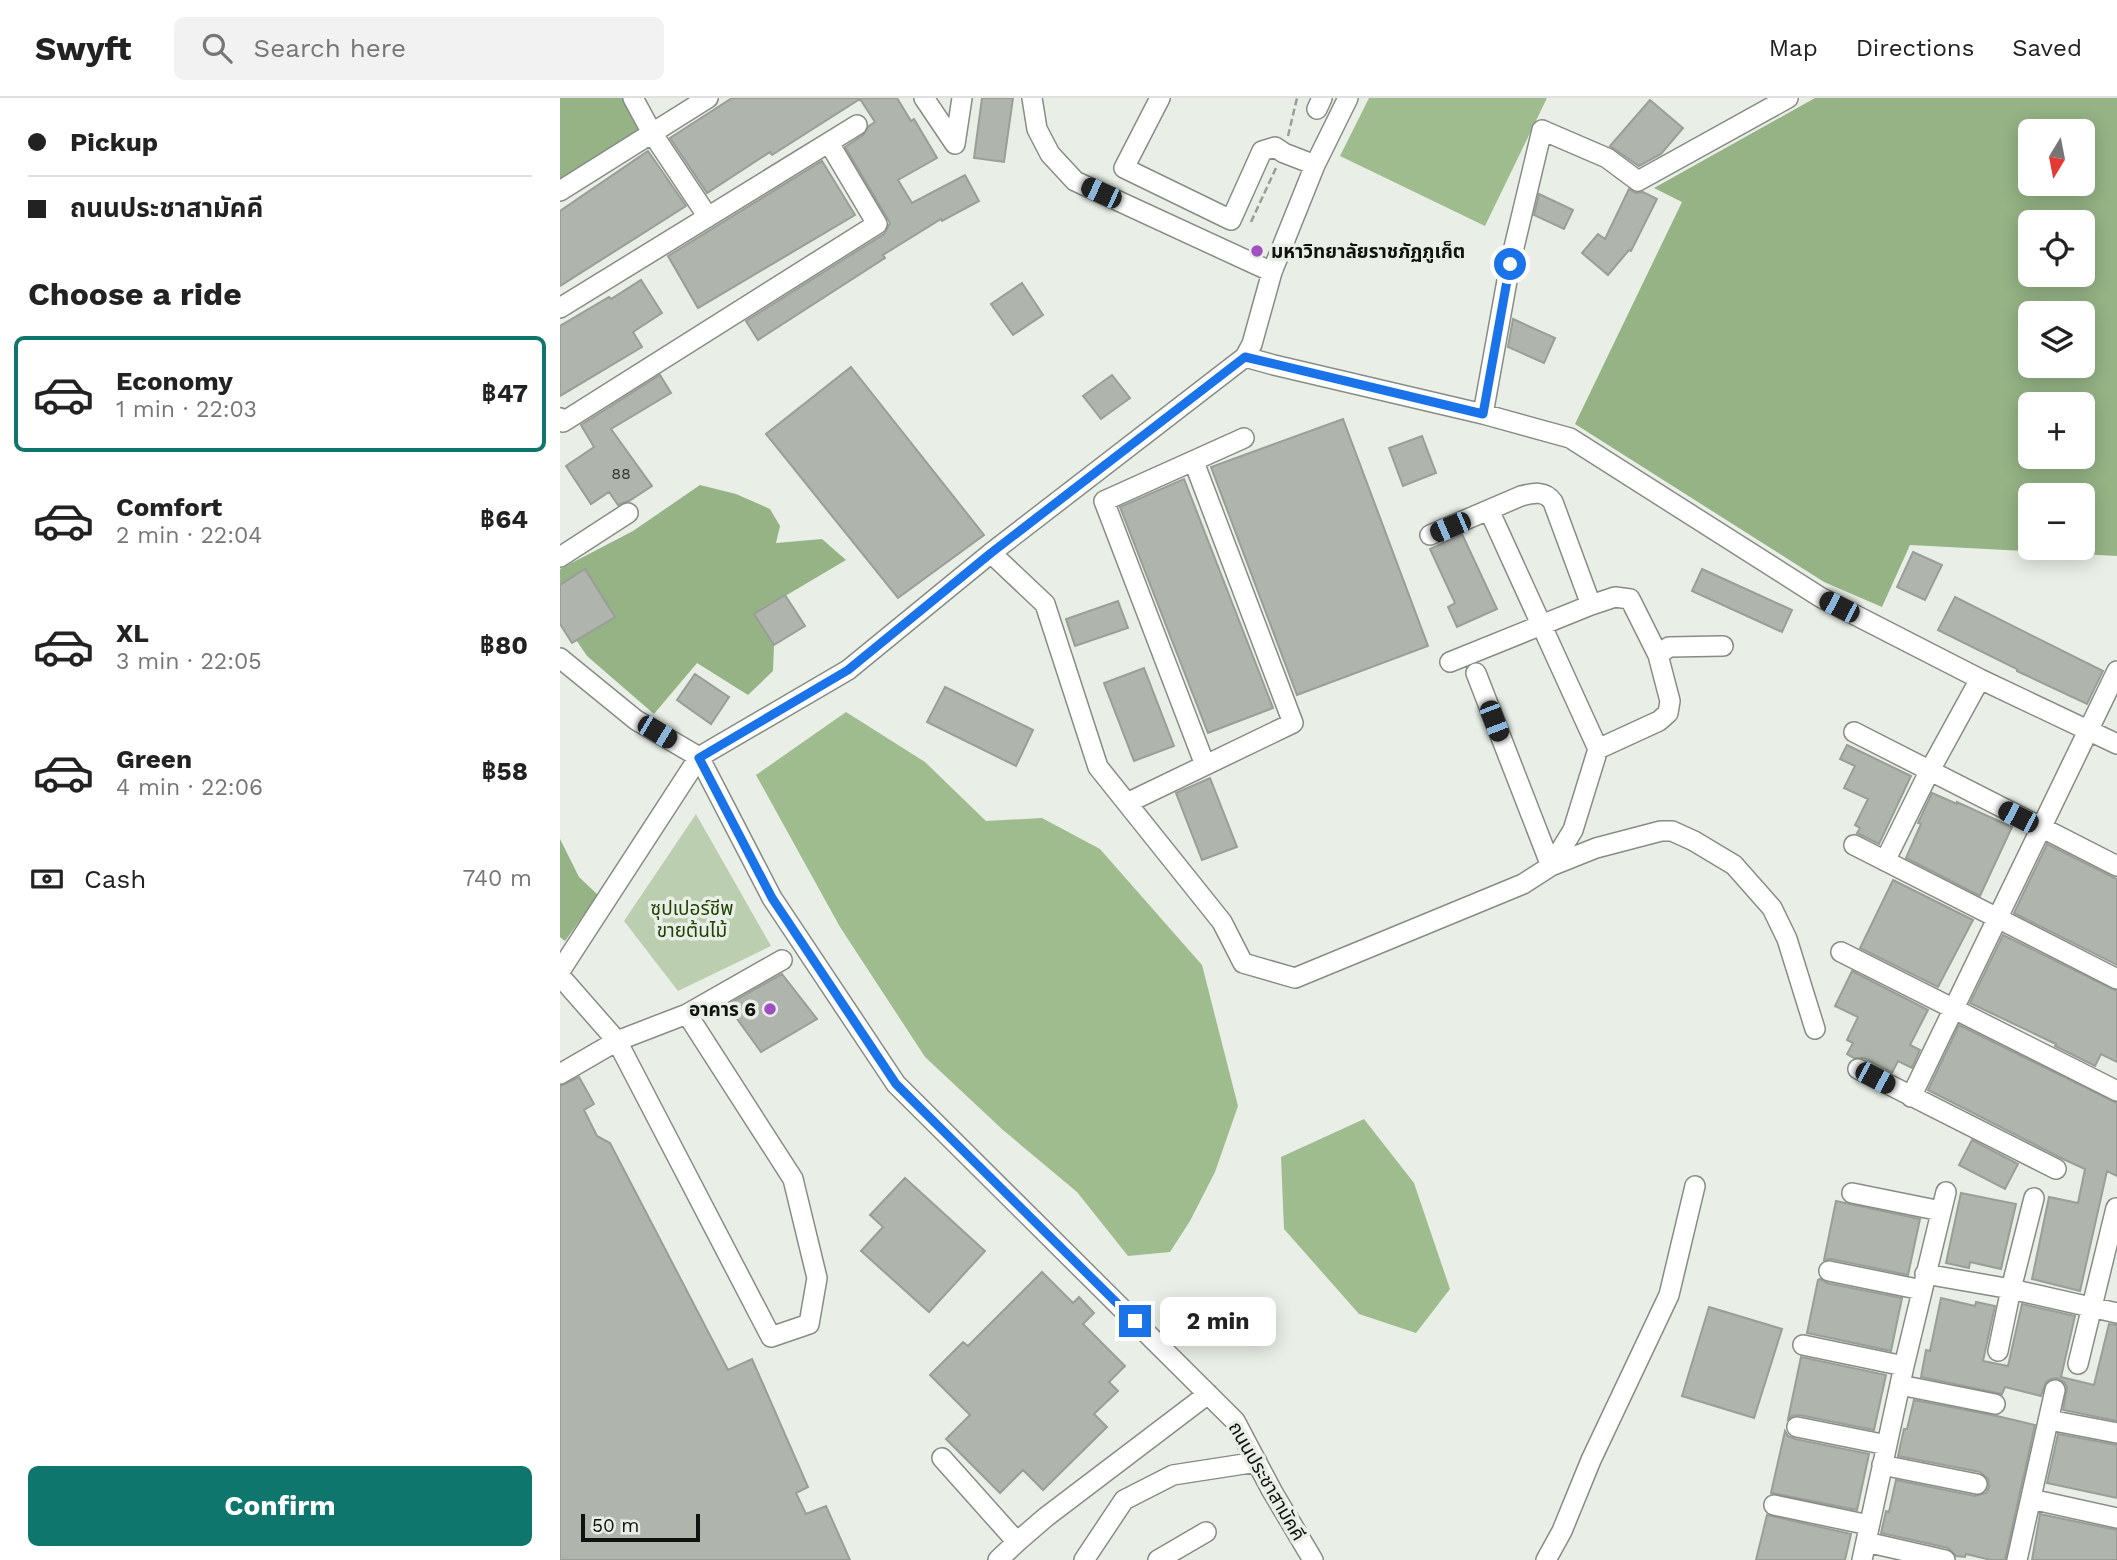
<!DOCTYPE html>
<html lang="en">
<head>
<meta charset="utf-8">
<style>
	:root { --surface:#fff; --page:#f2f2f2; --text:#222; --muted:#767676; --line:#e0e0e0; --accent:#0f766e }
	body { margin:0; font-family:"Work Sans","Noto Sans Thai",sans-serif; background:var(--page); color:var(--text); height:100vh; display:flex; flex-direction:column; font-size:26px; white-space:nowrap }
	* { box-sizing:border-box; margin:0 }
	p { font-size:23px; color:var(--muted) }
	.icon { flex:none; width:38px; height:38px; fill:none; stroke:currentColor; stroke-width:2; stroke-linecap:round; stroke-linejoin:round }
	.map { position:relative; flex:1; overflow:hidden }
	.details { display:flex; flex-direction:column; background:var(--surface); width:560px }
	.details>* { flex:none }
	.guide { display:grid; align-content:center; height:154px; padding:0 28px; background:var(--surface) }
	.needle { width:46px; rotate:190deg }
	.controls { position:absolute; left:1458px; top:21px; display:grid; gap:14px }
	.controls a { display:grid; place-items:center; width:77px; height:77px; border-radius:10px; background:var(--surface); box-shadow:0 4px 18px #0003; font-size:35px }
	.scale { position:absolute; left:21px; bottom:18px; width:119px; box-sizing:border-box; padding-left:7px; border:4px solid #10120f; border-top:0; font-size:19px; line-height:24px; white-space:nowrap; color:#10120f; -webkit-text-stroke:5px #e9efe7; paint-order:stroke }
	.end { position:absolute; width:32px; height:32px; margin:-16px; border:9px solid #1a73e8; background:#fff; box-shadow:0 0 0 4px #fff }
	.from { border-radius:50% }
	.bubble { position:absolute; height:49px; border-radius:10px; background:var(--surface); box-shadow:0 4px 18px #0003; font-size:23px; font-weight:700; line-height:49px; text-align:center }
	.car { position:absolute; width:21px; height:42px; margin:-21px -10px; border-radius:9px; box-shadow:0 0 5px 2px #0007; background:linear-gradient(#222 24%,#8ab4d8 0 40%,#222 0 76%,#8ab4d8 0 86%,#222 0) }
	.guide b { display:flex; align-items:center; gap:24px; height:66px; font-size:26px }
	.guide b+b { border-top:2px solid var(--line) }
	.guide i { width:18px; height:18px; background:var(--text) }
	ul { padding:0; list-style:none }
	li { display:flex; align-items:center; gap:21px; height:116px; margin:0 14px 10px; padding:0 14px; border:4px solid transparent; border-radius:10px }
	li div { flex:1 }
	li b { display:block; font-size:26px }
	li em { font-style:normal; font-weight:700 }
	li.current { border-color:var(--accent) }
	li>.icon { width:63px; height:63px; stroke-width:1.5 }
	h2 { padding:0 28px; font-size:32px; line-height:84px }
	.pay { display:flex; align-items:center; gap:18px; height:77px; padding:0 28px; font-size:26px }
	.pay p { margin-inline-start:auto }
	.cta { display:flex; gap:14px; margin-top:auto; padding:14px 28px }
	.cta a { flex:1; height:80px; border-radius:10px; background:var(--accent); color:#fff; font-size:28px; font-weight:700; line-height:80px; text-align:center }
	header { display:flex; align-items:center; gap:42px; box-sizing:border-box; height:98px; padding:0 35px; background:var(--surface); border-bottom:2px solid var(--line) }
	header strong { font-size:33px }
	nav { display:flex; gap:38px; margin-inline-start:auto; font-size:24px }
	.search { width:490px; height:63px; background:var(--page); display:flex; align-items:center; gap:18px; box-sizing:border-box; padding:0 24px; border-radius:10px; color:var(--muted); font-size:26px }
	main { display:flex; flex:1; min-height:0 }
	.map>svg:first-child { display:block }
	.green { fill:#bbceb0 }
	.forest { fill:#95b385; fill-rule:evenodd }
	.water { fill:#9fbc8f }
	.building { fill:#afb4ac; stroke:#999e96; stroke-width:2 }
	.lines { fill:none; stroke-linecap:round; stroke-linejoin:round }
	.minor-casing { stroke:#878c85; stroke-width:22 }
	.path { stroke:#999e98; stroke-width:2.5; stroke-dasharray:7 3.5; stroke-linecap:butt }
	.minor { stroke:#fff; stroke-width:19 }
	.route { stroke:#1a73e8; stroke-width:9 }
	.poi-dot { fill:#a050c1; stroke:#e9efe7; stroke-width:2.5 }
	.labels { text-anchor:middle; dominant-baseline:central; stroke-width:7; stroke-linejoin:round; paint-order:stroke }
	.number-label { font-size:16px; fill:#383a36 }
	.poi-label { font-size:19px; font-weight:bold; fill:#10120f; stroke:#e9efe7; text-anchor:start }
	.park-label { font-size:19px; fill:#1e4200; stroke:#e9efe7 }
	.street-label { font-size:19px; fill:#10120f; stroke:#e9efe7 }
</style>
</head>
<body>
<header>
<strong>Swyft</strong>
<div class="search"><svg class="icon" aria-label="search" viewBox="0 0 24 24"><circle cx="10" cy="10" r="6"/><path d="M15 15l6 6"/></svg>Search here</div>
<nav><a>Map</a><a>Directions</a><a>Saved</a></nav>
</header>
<main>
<section class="details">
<div class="guide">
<b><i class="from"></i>Pickup</b>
<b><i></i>ถนนประชาสามัคคี</b>
</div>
<h2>Choose a ride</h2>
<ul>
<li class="current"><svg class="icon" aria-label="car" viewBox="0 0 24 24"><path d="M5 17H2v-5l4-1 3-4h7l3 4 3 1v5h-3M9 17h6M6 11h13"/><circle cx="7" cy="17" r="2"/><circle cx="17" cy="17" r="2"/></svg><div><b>Economy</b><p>1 min · 22:03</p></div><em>฿47</em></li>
<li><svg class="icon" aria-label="car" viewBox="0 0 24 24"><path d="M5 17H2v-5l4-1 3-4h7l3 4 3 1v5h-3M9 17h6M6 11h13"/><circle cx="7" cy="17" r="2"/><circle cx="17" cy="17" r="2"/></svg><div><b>Comfort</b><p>2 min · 22:04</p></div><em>฿64</em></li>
<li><svg class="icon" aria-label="car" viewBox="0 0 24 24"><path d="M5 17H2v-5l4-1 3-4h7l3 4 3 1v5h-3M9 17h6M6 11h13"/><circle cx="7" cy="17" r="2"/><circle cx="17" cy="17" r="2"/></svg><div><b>XL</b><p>3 min · 22:05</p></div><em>฿80</em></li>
<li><svg class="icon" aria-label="car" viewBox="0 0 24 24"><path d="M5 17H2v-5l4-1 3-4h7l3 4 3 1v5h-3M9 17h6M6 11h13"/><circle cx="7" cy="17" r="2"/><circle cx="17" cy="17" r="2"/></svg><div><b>Green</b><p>4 min · 22:06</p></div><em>฿58</em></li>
</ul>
<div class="pay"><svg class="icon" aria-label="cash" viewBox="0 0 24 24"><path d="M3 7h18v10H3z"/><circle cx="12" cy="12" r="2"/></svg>Cash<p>740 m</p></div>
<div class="cta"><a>Confirm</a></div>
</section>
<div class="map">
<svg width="1557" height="1462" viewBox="0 0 1557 1462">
	<rect width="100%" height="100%" fill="#e9efe7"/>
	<!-- green -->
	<path class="green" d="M136 716 211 848 118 893 64 823Z"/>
	<!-- forest -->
	<path class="forest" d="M0 0H65L85 31 0 84Z
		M1255 0H1557V458L1350 447 1322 509 1264 484 1015 326 1122 104 1094 90ZM1470 33H1522V86H1470ZM1470 124H1522V177H1470ZM1522 215V268H1470V215ZM1470 306H1522V359H1470ZM1470 397H1522V450H1470Z
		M140 387 176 396 210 411 220 428 216 445 262 441 286 462 195 516 214 547 213 573 188 597 137 565 94 616 27 558 0 518V471L73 433Z
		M0 741 19 779 38 797 5 843 0 839Z"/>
	<!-- water -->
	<path class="water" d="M809 0H987L925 128 780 58Z
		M286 614 365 664 426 723 482 720 540 751 642 867 678 1008 655 1074 630 1123 610 1154 568 1158 517 1094 443 1032 365 959 280 829 196 677Z
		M804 1021 854 1085 890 1191 856 1235 799 1216 724 1131 721 1059Z"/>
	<!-- building -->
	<path class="building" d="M172 0H337L351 23 354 21 377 60 338 82 352 105 405 77 419 103 382 123 381 121 323 157 325 160 198 242 186 223 324 136 330 125 285 49 303 37 309 28 315 24 300 1 212 57 210 54 147 95 110 40Z
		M422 0H453L444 64 414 60Z
		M1090 2 1123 30 1101 56 1079 68 1050 48Z
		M88 53 126 108 0 188V113Z
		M262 63 295 117 138 210 108 158Z
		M1069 91 1076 95 1083 94 1097 101 1071 153 1069 152 1048 177 1022 155 1038 136 1045 141Z
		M979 96 1013 112 1004 131 974 117Z
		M81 182 102 215 73 234 82 249 0 298V228L49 199 51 201Z
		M462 185 483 217 453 237 431 206Z
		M953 221 995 240 984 265 948 249Z
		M291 269 424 437 338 500 206 336Z
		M100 277 111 295 51 331 92 388 69 403 58 407 49 394 31 406 6 368 34 349 21 327Z
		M552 277 570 300 541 321 523 298Z
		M783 321 868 548 737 597 651 369Z
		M862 338 876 375 843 388 829 350Z
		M624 381 713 610 648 635 560 409Z
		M902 436 937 511 897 529 888 509 895 505 870 451Z
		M1353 454 1382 467 1365 502 1337 489Z
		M25 471 55 519 12 545 0 526V487Z
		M1142 471 1232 512 1222 534 1132 493Z
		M225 497 245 528 214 547 194 516Z
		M1395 499 1543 573 1527 606 1457 573V571L1378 532Z
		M558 503 568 530 515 548 506 521Z
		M584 570 614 648 574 663 544 585Z
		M135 576 169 599 151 626 117 602Z
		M385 589 473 632 456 668 367 624Z
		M1287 647 1351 678 1319 746 1297 735 1300 730 1295 727 1308 701 1284 690 1295 668 1280 661Z
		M650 680 677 749 642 762 616 695Z
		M1372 695 1397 706V704L1452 729 1420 798 1346 760 1361 726 1358 725Z
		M1487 746 1557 781V867L1454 815Z
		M1333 782 1413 822 1378 889 1300 850Z
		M1443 837 1557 893V964L1541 956 1535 968 1495 948 1496 946 1410 905Z
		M1292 873 1368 912 1350 947 1360 952 1352 970 1338 963 1332 975 1304 960H1294L1287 956 1293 945 1287 942 1298 919 1275 908Z
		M222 876 257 921 201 954 167 907Z
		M1399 927 1557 1005V1078L1547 1073 1520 1193 1472 1181 1489 1099 1518 1105 1525 1071 1503 1061 1368 992Z
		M19 979 34 1006 24 1012 37 1038 50 1045 168 1272 192 1261 248 1389 236 1395 246 1416 266 1408 290 1462H0V988Z
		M1412 1042 1458 1066 1445 1091 1399 1067Z
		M345 1080 425 1153 369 1214 301 1153 323 1129 310 1117Z
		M1401 1095 1456 1106 1441 1171 1410 1164 1409 1170 1386 1165Z
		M1276 1103 1360 1121 1348 1177 1271 1161 1264 1162Z
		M482 1174 513 1205 519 1199 534 1215 523 1226 565 1268 549 1284 558 1293 534 1316 547 1329 483 1392 463 1372 440 1395 386 1341 410 1317 370 1277 403 1244 408 1248Z
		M1260 1181 1267 1185 1342 1200 1331 1253 1247 1235 1258 1182Z
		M1381 1200 1415 1208 1416 1204 1435 1208 1423 1263 1448 1268 1462 1206 1515 1218 1501 1279 1534 1287 1549 1226 1557 1227V1323L1503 1312 1507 1289 1504 1284 1497 1280 1491 1281 1486 1284 1481 1298 1445 1289 1442 1296 1361 1279 1366 1252 1370 1253Z
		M1149 1209 1222 1231 1194 1320 1122 1298Z
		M1241 1259 1326 1277 1314 1332 1239 1317 1232 1318 1228 1321Z
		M1354 1302 1437 1318 1475 1327 1445 1462H1431L1406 1456 1405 1459 1396 1458 1388 1450 1321 1435 1326 1413 1329 1414 1336 1382 1415 1398 1426 1395 1429 1389 1428 1381 1420 1374 1338 1358 1344 1331H1347Z
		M1225 1333 1228 1338 1235 1341 1309 1356 1297 1412 1211 1395Z
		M1498 1336 1557 1347V1400L1487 1385Z
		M1480 1416 1557 1432V1462H1472Z
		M1207 1417 1291 1436 1285 1462H1196Z"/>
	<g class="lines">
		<defs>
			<path id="minor" d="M73 0 92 35 148 119
				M364 0 395 46 402 0
				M472 0 477 31 490 56 515 83 712 174
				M600 0 564 70 671 122 702 53 715 49 724 55 755 67 788 0
				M757 11 762 0
				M0 93 148 0
				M0 210 297 27
				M685 259 714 267 923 316 1010 340 1260 499 1420 581 1557 646
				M923 316 950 166 982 32 1047 60 1078 83 1228 0
				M0 320 3 324 317 126 269 45
				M929 412 1038 651
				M870 437 961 398C973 395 985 392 993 404L1031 507
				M431 455 485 506 538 669 662 824 683 865 735 880 963 786 991 768 1013 732 1038 651 1099 623 1108 615 1110 603 1098 557 1109 549 1163 548
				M0 459 68 415
				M0 560 76 622 139 659 212 800 336 986 675 1323 712 1393 753 1462
				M890 564 1031 507 1055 499 1070 501 1098 557
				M916 575 991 768 1036 750 1101 733H1112L1134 743 1174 767 1212 810 1227 841 1255 931
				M1294 634 1557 768
				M645 667 544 403 684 340
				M567 705 733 625 634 364
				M1294 747 1557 881
				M1325 763 1369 674 1420 581
				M1281 854 1557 993
				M0 873 139 659 288 572 431 455 685 259 692 246 712 174 755 67
				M0 878 57 943 211 1239 249 1226 257 1180 233 1081 127 916
				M1298 971 1496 1071
				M0 976 57 943 127 916 222 862
				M1351 999 1557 573
				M1292 1095 1381 1113
				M1269 1173 1362 1192
				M1365 1176 1451 1191 1557 1215
				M1243 1247 1344 1268
				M1438 1253 1451 1191 1474 1100
				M1518 1266 1556 1110
				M1340 1287 1435 1306
				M1489 1322 1557 1335
				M1237 1329 1327 1347
				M382 1360 457 1444 486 1419 648 1296
				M1322 1367 1417 1386
				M1471 1401 1557 1420
				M1214 1407 1309 1427
				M1306 1444 1385 1462
				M438 1462 457 1444
				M524 1462 564 1402 613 1377 697 1364
				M598 1462 646 1434
				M986 1462 1002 1433 1031 1362 1109 1197 1135 1088
				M1302 1462 1344 1268 1386 1094
				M1457 1462 1495 1292"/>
		</defs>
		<!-- minor casing -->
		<use href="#minor" class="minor-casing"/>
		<!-- path -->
		<path class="path" d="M728 38 737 0
			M691 124 716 70"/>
		<!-- minor -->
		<use href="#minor" class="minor"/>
	</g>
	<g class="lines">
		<!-- route -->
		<path class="route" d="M575 1223 336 986 212 800 139 660 288 572 431 455 685 259 923 316 950 166"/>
	</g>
	<!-- markers -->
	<g class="poi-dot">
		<circle cx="697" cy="153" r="7"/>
		<circle cx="210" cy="911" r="7"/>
	</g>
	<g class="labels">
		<!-- number labels -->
		<g class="number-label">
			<text x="61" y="375">88</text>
		</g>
		<!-- poi labels -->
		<g class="poi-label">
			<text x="711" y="153">มหาวิทยาลัยราชภัฏภูเก็ต</text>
			<text x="196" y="911" text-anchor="end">อาคาร 6</text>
		</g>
		<!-- park labels -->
		<g class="park-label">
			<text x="132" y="810">ซุปเปอร์ชีพ<tspan x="132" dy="22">ขายต้นไม้</tspan></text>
		</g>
		<!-- street labels -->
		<g class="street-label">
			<text transform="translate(707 1383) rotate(60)">ถนนประชาสามัคคี</text>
		</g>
	</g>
</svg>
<div class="controls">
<a><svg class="needle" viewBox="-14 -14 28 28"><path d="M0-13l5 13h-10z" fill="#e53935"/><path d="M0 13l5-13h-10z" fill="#767676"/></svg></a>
<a><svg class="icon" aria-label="locate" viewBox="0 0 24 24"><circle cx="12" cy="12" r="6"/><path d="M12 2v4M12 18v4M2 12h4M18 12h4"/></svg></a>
<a><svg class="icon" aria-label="layers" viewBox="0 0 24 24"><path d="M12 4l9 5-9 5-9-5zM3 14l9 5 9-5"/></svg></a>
<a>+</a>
<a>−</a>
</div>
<div class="scale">50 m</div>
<i class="end from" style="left:950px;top:166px"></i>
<i class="end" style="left:575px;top:1223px"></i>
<div class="bubble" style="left:600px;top:1199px;width:116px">2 min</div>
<i class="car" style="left:541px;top:95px;rotate:295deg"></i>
<i class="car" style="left:890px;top:429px;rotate:247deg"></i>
<i class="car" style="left:1279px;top:509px;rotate:297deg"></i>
<i class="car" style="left:934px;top:623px;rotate:159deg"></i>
<i class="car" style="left:97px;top:634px;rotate:121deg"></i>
<i class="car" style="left:1458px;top:719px;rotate:297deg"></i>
<i class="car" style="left:1315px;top:980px;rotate:118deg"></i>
</div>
</main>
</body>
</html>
